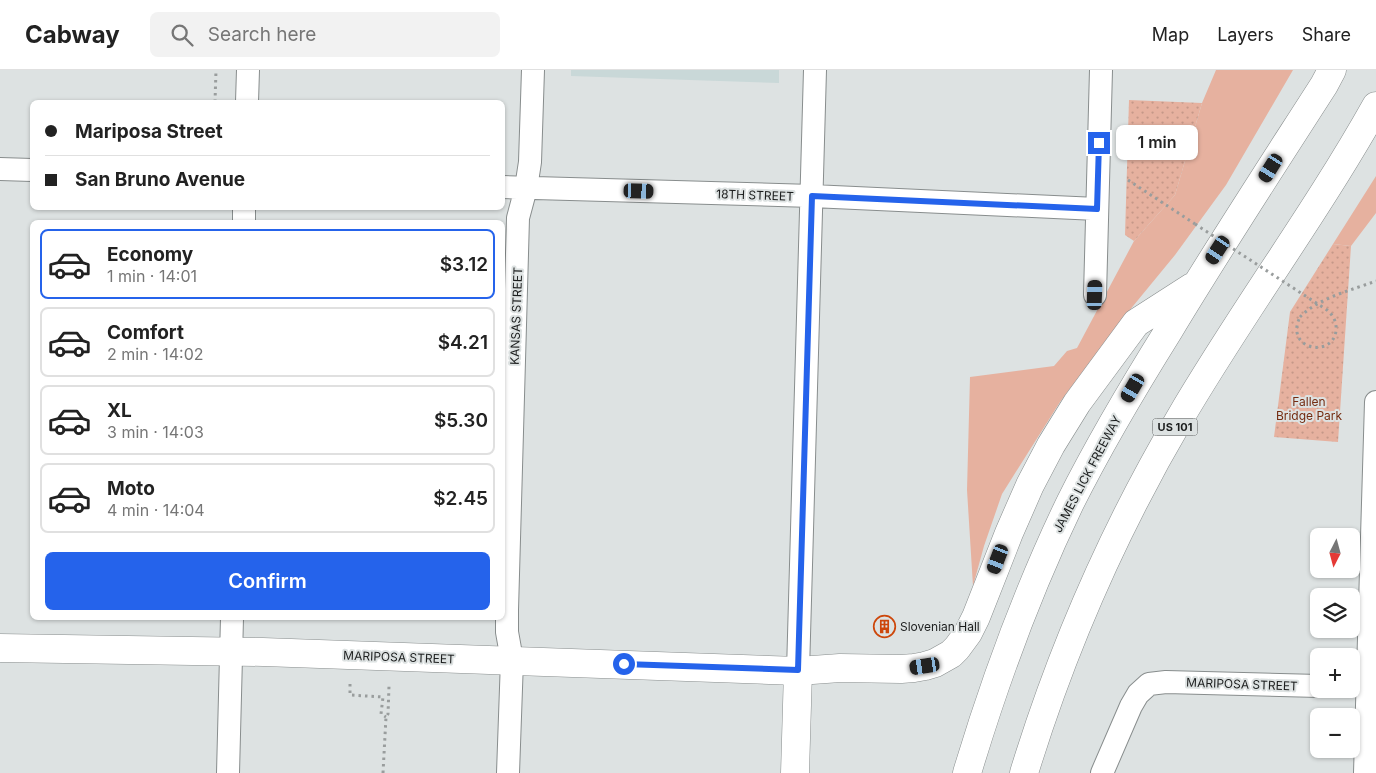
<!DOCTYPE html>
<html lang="en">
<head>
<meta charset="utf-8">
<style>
	:root { --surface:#fff; --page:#f2f2f2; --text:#222; --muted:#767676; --line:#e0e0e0; --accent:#2563eb }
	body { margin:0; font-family:Inter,sans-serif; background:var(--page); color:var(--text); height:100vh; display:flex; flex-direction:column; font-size:19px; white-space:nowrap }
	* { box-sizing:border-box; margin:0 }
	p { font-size:16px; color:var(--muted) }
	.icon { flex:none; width:28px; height:28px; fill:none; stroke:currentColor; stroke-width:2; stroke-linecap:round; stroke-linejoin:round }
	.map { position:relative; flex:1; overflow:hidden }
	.drawer { position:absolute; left:30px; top:150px; width:475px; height:400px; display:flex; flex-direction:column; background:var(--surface); border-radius:8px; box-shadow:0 1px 4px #0004 }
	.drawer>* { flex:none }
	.banner { position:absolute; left:30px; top:30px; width:475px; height:110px; border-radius:8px; box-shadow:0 1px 4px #0004; display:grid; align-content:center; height:110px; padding:0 15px; background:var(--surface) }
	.needle { width:32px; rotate:186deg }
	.buttons { position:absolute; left:1310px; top:458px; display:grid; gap:10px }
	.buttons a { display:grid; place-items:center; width:50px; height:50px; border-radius:8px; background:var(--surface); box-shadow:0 1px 4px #0004; font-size:25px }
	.end { position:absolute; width:22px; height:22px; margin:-11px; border:6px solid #2563eb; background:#fff; box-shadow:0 0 0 2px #fff }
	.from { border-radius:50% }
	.bubble { position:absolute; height:35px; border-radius:8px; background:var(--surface); box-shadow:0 1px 4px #0004; font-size:16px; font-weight:600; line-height:35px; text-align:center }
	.car { position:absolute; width:15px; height:30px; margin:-15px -8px; border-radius:6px; box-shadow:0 0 4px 1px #0007; background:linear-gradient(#222 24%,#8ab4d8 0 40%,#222 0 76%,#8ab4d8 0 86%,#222 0) }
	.banner b { display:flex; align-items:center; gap:18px; height:48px; font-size:19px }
	.banner b+b { border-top:1px solid var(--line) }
	.banner i { width:12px; height:12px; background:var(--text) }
	ul { padding:9px 0 0; list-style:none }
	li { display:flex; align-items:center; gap:15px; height:70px; margin:0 10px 8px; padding:0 5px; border:2px solid var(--line); border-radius:8px }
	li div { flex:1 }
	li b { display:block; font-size:19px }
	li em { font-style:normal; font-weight:600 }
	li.current { border-color:var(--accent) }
	li>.icon { width:45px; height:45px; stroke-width:1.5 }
	.button { display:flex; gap:10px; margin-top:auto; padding:10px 15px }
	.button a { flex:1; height:58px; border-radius:8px; background:var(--accent); color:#fff; font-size:20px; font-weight:600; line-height:58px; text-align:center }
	header { display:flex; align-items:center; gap:30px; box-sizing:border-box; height:70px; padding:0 25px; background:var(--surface); border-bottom:1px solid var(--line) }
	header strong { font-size:24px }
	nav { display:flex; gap:28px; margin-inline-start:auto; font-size:18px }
	.search { width:350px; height:45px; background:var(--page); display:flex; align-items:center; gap:12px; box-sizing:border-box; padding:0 18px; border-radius:8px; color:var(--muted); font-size:19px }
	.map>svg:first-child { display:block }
	.built { fill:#c9d8d8 }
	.green { fill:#e6b19f }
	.park { fill:url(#park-dots) }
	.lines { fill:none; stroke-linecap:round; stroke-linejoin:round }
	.minor-casing { stroke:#888d8d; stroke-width:24 }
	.tertiary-casing { stroke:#888d8d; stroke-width:29 }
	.secondary-casing { stroke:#888d8d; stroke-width:29 }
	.motorway-casing { stroke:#888d8d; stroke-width:29 }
	.path { stroke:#999d9d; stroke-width:3; stroke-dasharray:2.5 4; stroke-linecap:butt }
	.minor { stroke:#fff; stroke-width:22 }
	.tertiary { stroke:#fff; stroke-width:28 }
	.secondary { stroke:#fff; stroke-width:28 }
	.motorway { stroke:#fff; stroke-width:28 }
	.path-bridge { stroke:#999d9d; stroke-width:3; stroke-dasharray:2.5 4; stroke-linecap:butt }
	.route { stroke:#2563eb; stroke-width:6 }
	.labels { text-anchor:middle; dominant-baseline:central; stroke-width:4; stroke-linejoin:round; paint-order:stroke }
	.shield { fill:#dde2e2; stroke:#565959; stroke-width:1 }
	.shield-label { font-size:11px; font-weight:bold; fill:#1c1e1e }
	.street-label { font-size:12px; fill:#1c1e1e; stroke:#dde2e2 }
	.park-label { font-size:12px; fill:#742c11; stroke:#dde2e2 }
	.poi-label { font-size:12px; fill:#1c1e1e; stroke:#dde2e2; text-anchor:start }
</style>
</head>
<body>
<header>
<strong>Cabway</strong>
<div class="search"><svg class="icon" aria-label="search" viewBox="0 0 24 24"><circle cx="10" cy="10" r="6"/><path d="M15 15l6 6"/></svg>Search here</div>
<nav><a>Map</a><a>Layers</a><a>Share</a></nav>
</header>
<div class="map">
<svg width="1376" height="703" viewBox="0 0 1376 703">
	<defs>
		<pattern id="park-dots" width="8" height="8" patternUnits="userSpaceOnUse" patternTransform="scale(1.25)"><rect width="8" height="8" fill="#e6b19f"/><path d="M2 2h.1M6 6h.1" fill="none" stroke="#c59888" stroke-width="1.8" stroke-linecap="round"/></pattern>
	</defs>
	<rect width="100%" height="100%" fill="#dde2e2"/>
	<!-- built -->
	<path class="built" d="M571 0H779V13L571 6Z"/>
	<!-- green -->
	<path class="green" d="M1216 0H1293L1226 115 1175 185 1115 258 1060 332 1002 424 984 476 973 516 967 420 970 307 1054 296 1067 281 1077 278 1134 171 1175 125 1202 33Z
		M1376 106V143L1351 176 1333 174Z"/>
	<!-- park -->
	<path class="park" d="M1129 30 1202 33 1175 125 1134 171 1125 165Z
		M1333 174 1351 176 1338 372 1274 367 1290 242Z"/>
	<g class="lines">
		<defs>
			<path id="minor" d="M247 32 248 0
				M0 99 32 100
				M502 117 812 126 1097 139
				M244 152V138
				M1095 225 1101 0
				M798 601 815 0
				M228 703 232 548
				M508 703 512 590 507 562V540L518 148 526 118 530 92 533 0
				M1102 703 1131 636 1138 624 1149 614 1166 612 1319 616
				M1365 703 1376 332"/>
			<path id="tertiary" d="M0 578 263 582 798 601"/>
			<path id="secondary" d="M795 703 798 601"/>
			<path id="motorway" d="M798 601 840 598 901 599 914 598 925 596 935 593 951 584 957 578 968 563 976 547 1009 463 1030 415 1051 375 1077 333 1136 253 1192 217
				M967 703C995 610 1028 520 1070 433 1100 373 1134 316 1169 260 1219 177 1272 96 1324 15L1332 0
				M1024 703C1062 579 1114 460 1180 348 1242 242 1316 143 1376 36"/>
		</defs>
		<!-- minor casing -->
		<use href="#minor" class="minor-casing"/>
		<!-- tertiary casing -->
		<use href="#tertiary" class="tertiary-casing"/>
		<!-- secondary casing -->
		<use href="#secondary" class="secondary-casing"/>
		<!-- motorway casing -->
		<use href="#motorway" class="motorway-casing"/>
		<!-- path -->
		<path class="path" d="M215 32 216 0
			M1128 110 1195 154
			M1300 247C1318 228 1352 220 1376 211
			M350 614V625L383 627 381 644 386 647
			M383 703 386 647 388 644 389 616"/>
		<!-- minor -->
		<use href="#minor" class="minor"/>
		<!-- tertiary -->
		<use href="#tertiary" class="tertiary"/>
		<!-- secondary -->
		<use href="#secondary" class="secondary"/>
		<!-- motorway -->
		<use href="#motorway" class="motorway"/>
		<!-- path-bridge -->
		<path class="path-bridge" d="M1195 154 1327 240C1333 245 1337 252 1336 261 1332 289 1284 279 1300 247"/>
	</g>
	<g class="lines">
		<!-- route -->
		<path class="route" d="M624 594 798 600 812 126 1097 139 1099 73"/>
	</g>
	<!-- icons -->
	<defs>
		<symbol id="building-ring" viewBox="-11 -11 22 22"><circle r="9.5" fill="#dde2e2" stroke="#cd470b" stroke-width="1.5"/><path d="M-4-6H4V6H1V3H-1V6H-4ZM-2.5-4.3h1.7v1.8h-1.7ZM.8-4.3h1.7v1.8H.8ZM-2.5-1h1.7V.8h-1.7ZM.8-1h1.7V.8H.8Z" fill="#cd470b"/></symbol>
	</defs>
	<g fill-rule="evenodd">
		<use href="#building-ring" x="872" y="544" width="25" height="25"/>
	</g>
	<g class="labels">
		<!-- shield labels -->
		<rect class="shield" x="1152.5" y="348.5" width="45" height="17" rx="4"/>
		<g class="shield-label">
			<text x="1175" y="357">US 101</text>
		</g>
		<!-- street labels -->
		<g class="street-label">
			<text transform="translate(755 125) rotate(2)">18TH STREET</text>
			<text transform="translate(516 246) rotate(-88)">KANSAS STREET</text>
			<text transform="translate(1087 404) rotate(-62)">JAMES LICK FREEWAY</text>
			<text transform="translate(399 587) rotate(2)">MARIPOSA STREET</text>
			<text transform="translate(1242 614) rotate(2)">MARIPOSA STREET</text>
		</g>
		<!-- park labels -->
		<g class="park-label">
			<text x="1309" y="331">Fallen<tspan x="1309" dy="14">Bridge Park</tspan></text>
		</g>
		<!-- poi labels -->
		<g class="poi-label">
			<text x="900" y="556">Slovenian Hall</text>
		</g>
	</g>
</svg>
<div class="buttons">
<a><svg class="needle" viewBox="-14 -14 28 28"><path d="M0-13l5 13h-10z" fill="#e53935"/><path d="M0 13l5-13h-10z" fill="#767676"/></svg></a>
<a><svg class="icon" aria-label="layers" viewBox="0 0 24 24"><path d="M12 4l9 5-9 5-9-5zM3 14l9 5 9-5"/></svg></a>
<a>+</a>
<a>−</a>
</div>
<i class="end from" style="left:624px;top:594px"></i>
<i class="end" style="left:1099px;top:73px"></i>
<div class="bubble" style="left:1116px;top:55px;width:82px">1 min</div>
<i class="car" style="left:1271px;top:98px;rotate:212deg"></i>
<i class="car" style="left:639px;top:121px;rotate:92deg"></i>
<i class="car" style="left:1218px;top:180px;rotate:213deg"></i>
<i class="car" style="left:1095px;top:225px;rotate:2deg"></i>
<i class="car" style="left:1133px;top:318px;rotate:210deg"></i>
<i class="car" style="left:998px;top:489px;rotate:201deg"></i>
<i class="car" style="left:925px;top:596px;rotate:261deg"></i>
<div class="banner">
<b><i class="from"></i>Mariposa Street</b>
<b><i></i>San Bruno Avenue</b>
</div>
<section class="drawer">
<ul>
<li class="current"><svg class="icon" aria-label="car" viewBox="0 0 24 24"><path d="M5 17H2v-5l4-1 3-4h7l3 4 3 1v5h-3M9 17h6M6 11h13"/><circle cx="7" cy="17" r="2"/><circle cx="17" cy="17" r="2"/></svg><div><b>Economy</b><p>1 min · 14:01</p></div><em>$3.12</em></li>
<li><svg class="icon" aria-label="car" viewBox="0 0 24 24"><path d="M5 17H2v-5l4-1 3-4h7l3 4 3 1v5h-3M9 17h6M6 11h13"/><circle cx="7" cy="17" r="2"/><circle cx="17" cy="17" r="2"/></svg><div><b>Comfort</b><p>2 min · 14:02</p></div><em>$4.21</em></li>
<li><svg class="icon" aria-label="car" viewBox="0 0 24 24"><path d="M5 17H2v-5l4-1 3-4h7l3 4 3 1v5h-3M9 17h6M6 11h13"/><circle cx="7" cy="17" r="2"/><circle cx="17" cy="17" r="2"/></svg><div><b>XL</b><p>3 min · 14:03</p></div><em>$5.30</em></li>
<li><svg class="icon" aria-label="car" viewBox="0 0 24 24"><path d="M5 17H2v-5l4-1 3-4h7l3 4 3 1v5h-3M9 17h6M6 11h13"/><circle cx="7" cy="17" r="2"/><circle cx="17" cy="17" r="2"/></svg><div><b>Moto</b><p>4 min · 14:04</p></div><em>$2.45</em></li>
</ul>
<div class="button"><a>Confirm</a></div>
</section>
</div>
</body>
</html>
